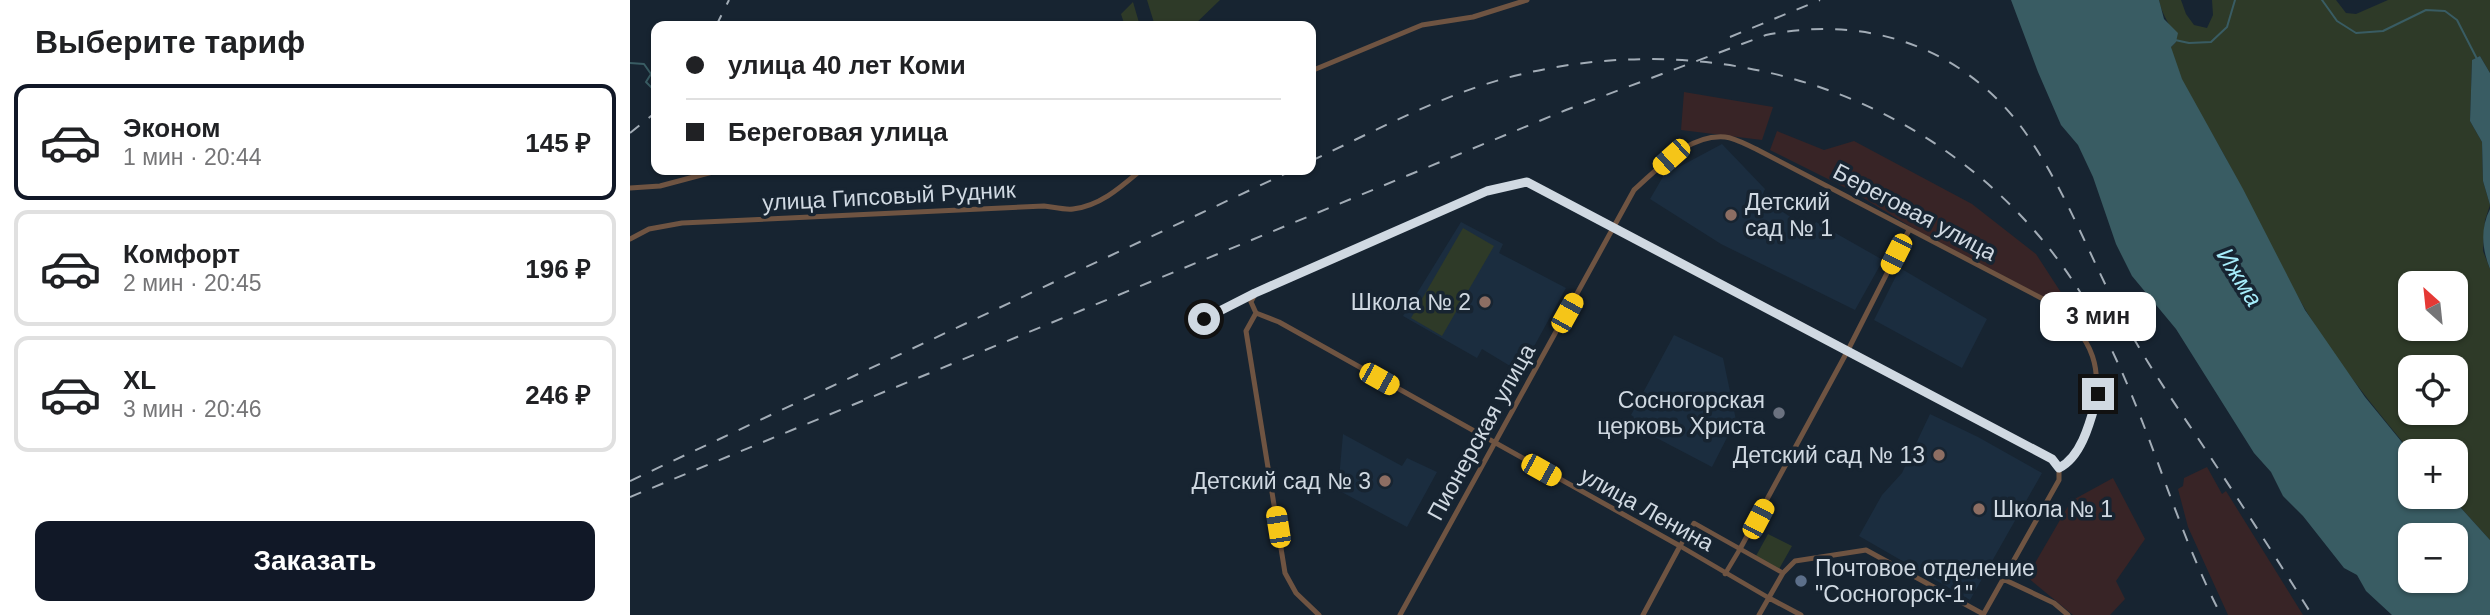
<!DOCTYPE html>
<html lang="ru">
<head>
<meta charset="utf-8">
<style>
	:root { --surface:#fff; --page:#f6f6f6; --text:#202124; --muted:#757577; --line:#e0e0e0; --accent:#111827 }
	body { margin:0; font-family:Arial,sans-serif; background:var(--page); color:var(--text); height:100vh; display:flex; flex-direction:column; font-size:26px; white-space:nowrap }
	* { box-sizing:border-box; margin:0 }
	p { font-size:23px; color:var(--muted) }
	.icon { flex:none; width:38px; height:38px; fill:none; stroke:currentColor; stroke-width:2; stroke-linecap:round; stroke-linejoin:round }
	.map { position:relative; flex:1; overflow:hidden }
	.details { display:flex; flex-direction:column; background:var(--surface); width:630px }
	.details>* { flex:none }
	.top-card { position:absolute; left:21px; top:21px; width:665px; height:154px; border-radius:14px; box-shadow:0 2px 5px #0004; display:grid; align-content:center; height:154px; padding:0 35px; background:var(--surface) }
	.needle { width:46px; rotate:333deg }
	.buttons { position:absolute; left:1768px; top:271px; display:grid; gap:14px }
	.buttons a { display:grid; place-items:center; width:70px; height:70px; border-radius:14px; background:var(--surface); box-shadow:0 2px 5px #0004; font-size:35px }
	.end { position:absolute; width:32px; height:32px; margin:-16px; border:9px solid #d0d9e2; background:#111; box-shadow:0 0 0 4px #111 }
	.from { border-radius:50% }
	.bubble { position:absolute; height:49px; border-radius:14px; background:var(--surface); box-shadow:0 2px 5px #0004; font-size:23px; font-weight:800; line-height:49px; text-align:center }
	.car { position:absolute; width:21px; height:42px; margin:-21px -10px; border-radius:9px; box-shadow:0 0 5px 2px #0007; background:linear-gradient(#f5c518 24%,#345 0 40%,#f5c518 0 76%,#345 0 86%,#f5c518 0) }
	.top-card b { display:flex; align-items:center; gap:24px; height:66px; font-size:26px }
	.top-card b+b { border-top:2px solid var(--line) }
	.top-card i { width:18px; height:18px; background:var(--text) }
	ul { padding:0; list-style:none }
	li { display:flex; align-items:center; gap:21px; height:116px; margin:0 14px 10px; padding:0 21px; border:4px solid var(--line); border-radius:14px }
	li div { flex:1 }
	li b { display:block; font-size:26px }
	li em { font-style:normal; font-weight:800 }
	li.selected { border-color:var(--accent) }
	li>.icon { width:63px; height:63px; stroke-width:1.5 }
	h2 { padding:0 35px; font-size:32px; line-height:84px }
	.action { display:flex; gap:14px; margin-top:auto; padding:14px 35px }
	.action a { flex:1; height:80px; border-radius:14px; background:var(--accent); color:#fff; font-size:28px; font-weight:800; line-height:80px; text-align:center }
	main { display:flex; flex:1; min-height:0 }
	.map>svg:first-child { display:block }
	.built { fill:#1b2d3f }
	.industrial { fill:#382426 }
	.green { fill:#2e3a28; fill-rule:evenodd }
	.water { fill:#395c63; fill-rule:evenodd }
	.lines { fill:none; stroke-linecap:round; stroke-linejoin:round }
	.stream { stroke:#395c63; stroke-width:2 }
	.pedestrian { stroke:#6f5442; stroke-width:4.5 }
	.minor { stroke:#6f5442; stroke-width:5 }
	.rail { stroke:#a2acb6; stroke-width:2; stroke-dasharray:12 12; stroke-linecap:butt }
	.route { stroke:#d0d9e2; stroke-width:9 }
	.education-dot { fill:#8d6e63; stroke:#172431; stroke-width:2.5 }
	.worship-dot { fill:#6b7280; stroke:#172431; stroke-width:2.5 }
	.service-dot { fill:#5c6f8a; stroke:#172431; stroke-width:2.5 }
	.labels { text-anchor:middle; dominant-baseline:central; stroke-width:7; stroke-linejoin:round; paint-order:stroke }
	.street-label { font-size:23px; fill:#d0d9e2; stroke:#172431 }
	.poi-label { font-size:23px; fill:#d0d9e2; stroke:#172431; text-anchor:end }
	.water-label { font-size:24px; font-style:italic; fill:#a7edfb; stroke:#172431 }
</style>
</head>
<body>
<main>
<section class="details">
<h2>Выберите тариф</h2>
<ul>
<li class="selected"><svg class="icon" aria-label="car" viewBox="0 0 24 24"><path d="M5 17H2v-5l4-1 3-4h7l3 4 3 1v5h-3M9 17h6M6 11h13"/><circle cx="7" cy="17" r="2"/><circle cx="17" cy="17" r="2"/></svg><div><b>Эконом</b><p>1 мин · 20:44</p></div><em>145 ₽</em></li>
<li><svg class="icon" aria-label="car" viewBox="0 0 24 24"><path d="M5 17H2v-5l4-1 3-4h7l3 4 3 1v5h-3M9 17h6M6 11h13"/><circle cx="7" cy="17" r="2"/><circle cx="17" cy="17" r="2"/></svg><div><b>Комфорт</b><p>2 мин · 20:45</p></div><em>196 ₽</em></li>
<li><svg class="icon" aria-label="car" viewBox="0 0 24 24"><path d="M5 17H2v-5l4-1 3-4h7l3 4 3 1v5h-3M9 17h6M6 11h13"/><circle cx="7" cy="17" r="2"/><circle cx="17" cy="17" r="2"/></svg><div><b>XL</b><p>3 мин · 20:46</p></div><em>246 ₽</em></li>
</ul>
<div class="action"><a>Заказать</a></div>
</section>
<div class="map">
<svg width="1860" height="615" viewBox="0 0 1860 615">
	<rect width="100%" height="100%" fill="#172431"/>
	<!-- built -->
	<path class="built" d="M1092 144 1135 189 1131 198 1181 230 1186 222 1253 260 1225 310 1091 244 1020 199 1034 175Z
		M831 222 873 244 869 253 936 288 890 372 852 349 847 358 773 316Z
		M1270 268 1357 319 1332 368 1244 320Z
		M1044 335 1093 358 1106 420 1082 467 1000 424 1004 417 1001 415Z
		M1300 414 1348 437 1412 473 1340 600 1229 536 1252 495 1272 473Z
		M713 434 772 466 777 458 807 472 777 527 708 490Z"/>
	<!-- industrial -->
	<path class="industrial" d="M1054 92 1143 107 1132 140 1051 130Z
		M1147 131 1194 150 1224 141 1342 204 1406 254 1432 294 1427 304 1286 230 1220 190 1140 150Z
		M1577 467 1592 494 1596 491 1673 615H1598L1558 527 1548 489 1553 486 1554 478Z
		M1483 478 1515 539 1486 581 1495 599 1480 615H1443L1397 577 1441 501Z"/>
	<!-- green -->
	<path class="green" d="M517 0H590L563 26H525Z
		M1529 0H1551L1556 14 1564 25 1577 28 1583 15 1582 0H1706L1716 13 1726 14 1758 0H1860V73L1850 56 1842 60 1840 121 1852 142 1853 181 1860 205 1855 220 1853 251 1860 269V540L1821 497H1825V452L1780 451C1743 406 1705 360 1675 309 1645 259 1621 204 1593 153 1578 125 1544 77 1541 47L1546 42C1542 25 1532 17 1529 0ZM1780 284H1825V329H1780ZM1780 368H1825V413H1780Z
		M503 2 510 26H495L491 14Z
		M833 228 864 246 812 336 781 318Z
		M1138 534 1162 546 1149 569 1126 556Z"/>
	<!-- water -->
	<path class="water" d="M1381 0H1529L1534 19 1548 33 1546 42 1541 47 1552 79 1613 189 1675 310 1735 397 1780 452V497H1821L1860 540V615H1762L1736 591 1727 575 1714 568 1673 516 1653 496 1641 472 1624 453 1546 329 1502 276 1486 244 1463 177 1448 145 1431 125 1408 72ZM1780 536H1825V581H1780Z
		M1850 56 1860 73V205L1853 181 1852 142 1840 121 1842 60Z
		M1860 209V269C1852 249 1850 229 1860 209Z"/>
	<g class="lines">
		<!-- stream -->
		<path class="stream" d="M1692 0 1707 21 1726 33 1753 31 1796 10 1815 11 1827 20 1847 59
			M1545 40 1559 43 1581 42 1597 27 1605 0
			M0 63 14 64 21 74 16 82 26 92"/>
		<!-- pedestrian -->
		<path class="pedestrian" d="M1095 574 1110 549
			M1139 598 1050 546 1064 523 1153 573"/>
		<!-- minor -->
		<path class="minor" d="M681 71 792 25 843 17 897 0
			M0 188 30 186 90 170
			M0 239 19 229 52 223 414 206C423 207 434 210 443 209 470 206 491 187 511 170
			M625 294 621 302 626 313
			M626 313 649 322 1050 546 1013 615
			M626 313 616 331 655 573 666 593 689 615
			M574 319 625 293 857 191 897 182 1422 459 1429 468
			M1110 549 1217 352 1279 230
			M1373 579 1424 603 1438 615
			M1139 598 1171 615
			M770 615 1004 190C1029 168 1058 134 1095 137 1105 138 1117 145 1126 149L1415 300C1464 335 1479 372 1456 430 1450 445 1443 461 1429 468
			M1129 615 1153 573 1165 561 1236 550 1353 614
			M1353 615 1429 480V468"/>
		<!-- rail -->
		<path class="rail" d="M86 26 99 0
			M1100 37 1190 0
			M0 133 26 112
			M681 161C747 130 813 94 884 76 1106 20 1340 105 1458 305 1515 402 1539 515 1591 615
			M0 481 663 170
			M0 497 936 110 1136 35C1244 13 1346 52 1405 147 1445 209 1469 281 1507 344 1531 385 1559 424 1585 464 1618 514 1650 564 1682 615"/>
	</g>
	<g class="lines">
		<!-- route -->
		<path class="route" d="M574 319 625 293 857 191 897 182 1422 459 1429 468C1453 456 1461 418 1468 394"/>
	</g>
	<!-- markers -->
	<g class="education-dot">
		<circle cx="1101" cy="215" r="7"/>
		<circle cx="855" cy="302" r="7"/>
		<circle cx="1309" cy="455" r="7"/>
		<circle cx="755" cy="481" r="7"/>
		<circle cx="1349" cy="509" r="7"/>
	</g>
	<circle class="worship-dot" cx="1149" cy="413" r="7"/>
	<circle class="service-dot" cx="1171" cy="581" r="7"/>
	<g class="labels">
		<!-- street labels -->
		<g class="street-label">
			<text transform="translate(259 196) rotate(-3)">улица Гипсовый Рудник</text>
			<text transform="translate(1285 212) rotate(28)">Береговая улица</text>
			<text transform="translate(851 432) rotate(-61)">Пионерская улица</text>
			<text transform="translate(1017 509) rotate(29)">улица Ленина</text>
		</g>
		<!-- poi labels -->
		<g class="poi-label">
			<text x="1115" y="202" text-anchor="start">Детский<tspan x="1115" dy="26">сад № 1</tspan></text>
			<text x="841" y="302">Школа № 2</text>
			<text x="1135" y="400">Сосногорская<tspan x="1135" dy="26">церковь Христа</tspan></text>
			<text x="1295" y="455">Детский сад № 13</text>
			<text x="741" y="481">Детский сад № 3</text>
			<text x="1363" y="509" text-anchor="start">Школа № 1</text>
			<text x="1185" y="568" text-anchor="start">Почтовое отделение<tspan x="1185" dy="26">"Сосногорск-1"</tspan></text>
		</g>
		<!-- water labels -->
		<g class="water-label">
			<text transform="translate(1610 277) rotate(58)">Ижма</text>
		</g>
	</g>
</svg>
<div class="buttons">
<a><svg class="needle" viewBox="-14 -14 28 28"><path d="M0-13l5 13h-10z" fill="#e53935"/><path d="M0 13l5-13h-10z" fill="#757577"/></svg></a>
<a><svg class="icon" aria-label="locate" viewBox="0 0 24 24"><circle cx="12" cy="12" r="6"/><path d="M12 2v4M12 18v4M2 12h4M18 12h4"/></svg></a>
<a>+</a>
<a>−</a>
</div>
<i class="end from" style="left:574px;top:319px"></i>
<i class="end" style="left:1468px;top:394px"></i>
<div class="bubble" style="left:1410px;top:292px;width:116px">3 мин</div>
<i class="car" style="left:1041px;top:157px;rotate:228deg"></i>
<i class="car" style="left:1266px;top:254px;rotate:207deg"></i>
<i class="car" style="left:937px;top:313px;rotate:29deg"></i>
<i class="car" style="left:749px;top:379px;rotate:119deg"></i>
<i class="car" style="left:911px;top:470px;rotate:119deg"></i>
<i class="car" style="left:1128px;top:519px;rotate:28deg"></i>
<i class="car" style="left:648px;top:527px;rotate:351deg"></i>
<div class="top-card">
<b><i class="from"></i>улица 40 лет Коми</b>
<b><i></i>Береговая улица</b>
</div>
</div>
</main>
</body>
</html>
